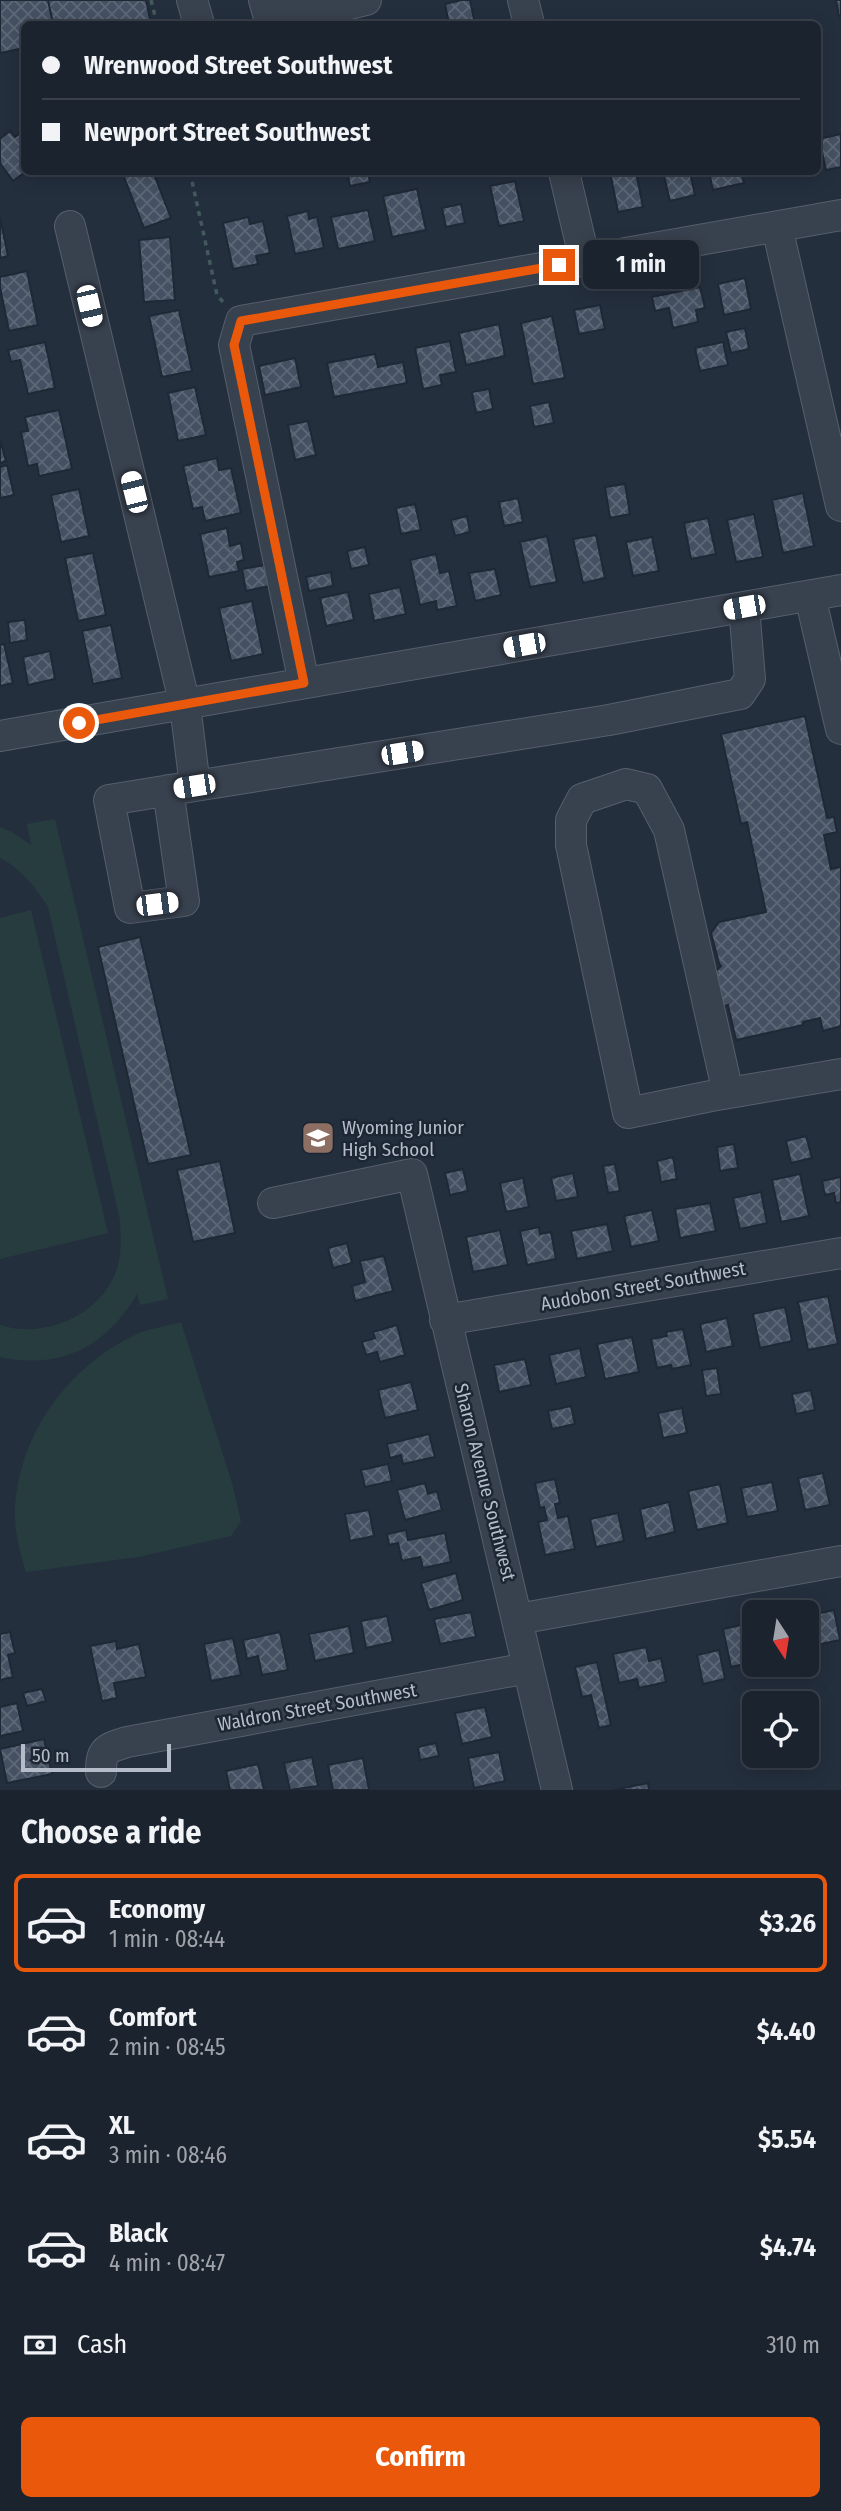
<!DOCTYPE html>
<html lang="en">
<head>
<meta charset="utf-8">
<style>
	:root { --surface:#1b232e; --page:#282f3a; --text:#f1f3f6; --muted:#a0a4aa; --line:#39404a; --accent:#ea580c }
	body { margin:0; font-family:"Fira Sans Condensed",sans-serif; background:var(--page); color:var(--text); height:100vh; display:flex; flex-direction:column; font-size:26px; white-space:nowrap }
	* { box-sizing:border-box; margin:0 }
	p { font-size:23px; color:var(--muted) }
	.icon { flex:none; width:38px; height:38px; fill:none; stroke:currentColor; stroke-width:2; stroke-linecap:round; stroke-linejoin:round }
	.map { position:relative; height:1790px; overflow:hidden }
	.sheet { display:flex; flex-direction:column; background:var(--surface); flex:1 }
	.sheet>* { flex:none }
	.top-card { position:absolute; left:21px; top:21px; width:800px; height:154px; border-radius:10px; box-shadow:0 4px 18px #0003,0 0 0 2px var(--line); display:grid; align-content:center; height:154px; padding:0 21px; background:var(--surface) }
	.needle { width:46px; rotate:168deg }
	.tools { position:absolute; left:742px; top:1600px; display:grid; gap:14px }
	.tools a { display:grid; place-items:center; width:77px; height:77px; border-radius:10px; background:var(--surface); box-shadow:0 4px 18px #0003,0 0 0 2px var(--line); font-size:35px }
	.scale { position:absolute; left:21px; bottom:18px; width:150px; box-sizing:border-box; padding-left:7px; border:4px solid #b4bcc9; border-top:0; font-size:19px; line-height:24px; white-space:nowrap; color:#b4bcc9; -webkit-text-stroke:5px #1d2633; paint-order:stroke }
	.end { position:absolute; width:32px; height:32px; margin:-16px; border:9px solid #ea580c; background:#fff; box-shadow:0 0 0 4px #fff }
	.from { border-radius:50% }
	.bubble { position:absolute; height:49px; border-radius:10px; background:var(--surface); box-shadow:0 4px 18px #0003,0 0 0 2px var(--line); font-size:23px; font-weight:700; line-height:49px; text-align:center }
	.car { position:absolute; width:21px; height:42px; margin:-21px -10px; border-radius:9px; box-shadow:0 0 5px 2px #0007; background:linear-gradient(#fff 24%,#345 0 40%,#fff 0 76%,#345 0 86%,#fff 0) }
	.top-card b { display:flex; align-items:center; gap:24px; height:66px; font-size:26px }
	.top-card b+b { border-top:2px solid var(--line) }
	.top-card i { width:18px; height:18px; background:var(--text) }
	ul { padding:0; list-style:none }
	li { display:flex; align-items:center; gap:21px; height:98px; margin:0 14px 10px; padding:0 7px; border:4px solid transparent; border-radius:10px }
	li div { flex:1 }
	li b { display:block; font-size:26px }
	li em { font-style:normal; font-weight:700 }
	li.selected { border-color:var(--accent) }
	li>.icon { width:63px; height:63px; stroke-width:1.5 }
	h2 { padding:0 21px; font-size:32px; line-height:84px }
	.pay { display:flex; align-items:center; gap:18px; height:77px; padding:0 21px; font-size:26px }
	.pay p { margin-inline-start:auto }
	.action { display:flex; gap:14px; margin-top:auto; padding:14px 21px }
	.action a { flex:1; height:80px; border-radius:10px; background:var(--accent); color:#fff; font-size:28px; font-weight:700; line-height:80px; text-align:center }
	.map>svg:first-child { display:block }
	.pitch { fill:#263c3f }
	.building { fill:url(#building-cross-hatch); stroke:#1f2835; stroke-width:2 }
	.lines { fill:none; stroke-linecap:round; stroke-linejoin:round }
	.minor-casing { stroke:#565f6c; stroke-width:32 }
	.path { stroke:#44595c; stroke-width:3.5; stroke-dasharray:5 5; stroke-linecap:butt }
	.minor { stroke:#38414e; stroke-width:30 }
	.route { stroke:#ea580c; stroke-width:9 }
	.labels { text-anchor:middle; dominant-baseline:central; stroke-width:5; stroke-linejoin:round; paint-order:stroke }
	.poi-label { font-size:19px; fill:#b4bcc9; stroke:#1d2633; text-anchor:start }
	.street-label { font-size:19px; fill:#b4bcc9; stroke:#1d2633 }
</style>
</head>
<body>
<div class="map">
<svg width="841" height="1790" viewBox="0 0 841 1790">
	<defs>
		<pattern id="building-cross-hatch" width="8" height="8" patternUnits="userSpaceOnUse" patternTransform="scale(1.75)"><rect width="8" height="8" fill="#455162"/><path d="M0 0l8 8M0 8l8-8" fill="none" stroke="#5d6877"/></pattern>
	</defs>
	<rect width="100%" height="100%" fill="#242f3e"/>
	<!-- pitch -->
	<path class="pitch" d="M55 819 168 1299 140 1305 137 1294C106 1347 61 1370 0 1357V1325C42 1339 98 1317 115 1274 122 1257 121 1239 120 1220L48 907C35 887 22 869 0 858V827L12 832 31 845 27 824Z
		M31 910 108 1233 0 1259V918Z
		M181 1322 232 1483 241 1521 231 1536 138 1557 26 1572C20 1552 14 1531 15 1509 19 1433 70 1364 139 1333 152 1328 167 1326 181 1322Z"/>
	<!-- building -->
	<path class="building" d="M0 0H48L53 24H24V48L0 53Z
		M48 0H146L151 24H53Z
		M462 0H470L475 24H449L445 4Z
		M836 0H841V15L839 16Z
		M817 98 822 121 817 122Z
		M24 130 25 172 13 181 0 163V139L10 131 15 137Z
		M841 134V167L826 170 819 139Z
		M122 172H153L171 218 144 228Z
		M347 172H368L370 182 350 186Z
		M610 172H636L643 207 618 212Z
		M663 172H690L695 195 670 201Z
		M709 172H741L744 183 713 190Z
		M515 181 524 221 499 226 490 186Z
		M417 189 426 230 392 237 383 196Z
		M461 204 465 223 446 227 442 208Z
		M368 210 375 241 338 249 331 217Z
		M308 211 309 219 317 217 324 248 295 254 287 216Z
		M0 217 8 256 0 258Z
		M248 217 250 224 263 221 270 253 256 256 258 264 233 269 223 223Z
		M170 237 175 300 144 302 139 240Z
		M27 271 38 325 9 331 0 287V277Z
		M745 278 751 309 724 315 718 284Z
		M700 287 705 308 696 310 698 322 673 328 669 308 655 311 652 297Z
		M600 305 605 329 579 334 574 310Z
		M179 310 192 371 162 377 149 316Z
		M552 316 565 378 533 384 521 323Z
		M499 324 505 356 466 365 459 333Z
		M745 328 749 349 731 353 726 332Z
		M450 341 456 372 440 375 442 385 423 389 415 348Z
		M45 342 55 388 28 394 20 360 11 362 8 350Z
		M723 342 728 365 700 371 695 348Z
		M375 354 378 367 403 362 407 383 334 397 327 363Z
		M295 358 301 387 265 395 259 366Z
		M195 387 206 435 178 441 168 393Z
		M489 389 493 409 476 413 472 392Z
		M549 402 554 423 534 427 530 406Z
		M59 410 72 469 39 476 37 464 28 466 21 432 28 431 25 417Z
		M308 421 316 455 295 460 288 425Z
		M0 440 6 461 0 463Z
		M217 458 219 470 231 468 241 513 205 521 202 507 193 509 183 466Z
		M7 465 14 495 0 498V467Z
		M625 484 630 514 610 518 605 487Z
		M79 489 89 536 61 542 51 495Z
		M803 493 814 546 783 553 772 500Z
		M518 498 523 522 504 526 499 502Z
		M415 504 421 530 401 534 396 508Z
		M754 514 763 557 736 562 727 520Z
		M467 516 470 532 455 536 451 520Z
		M708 518 716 554 691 559 684 523Z
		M227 528 230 546 241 543 244 560 237 562 239 571 209 577 200 534Z
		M596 535 605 578 583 583 573 539Z
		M547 536 557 582 530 587 520 542Z
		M652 537 659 571 633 576 626 542Z
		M365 547 369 565 351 569 347 551Z
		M93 553 106 615 78 621 65 558Z
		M436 554 440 573 449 571 457 606 437 610 436 601 420 605 410 560Z
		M265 565 269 586 246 591 242 569Z
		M495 569 501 595 475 601 469 573Z
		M331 572 333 586 309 591 306 577Z
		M400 587 406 614 374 621 369 594Z
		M348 592 354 620 326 626 320 598Z
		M252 601 263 654 231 661 219 608Z
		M25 620 27 640 10 643 8 622Z
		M111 625 122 678 93 684 82 631Z
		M4 644 13 683 0 686V645Z
		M50 651 55 679 28 685 23 657Z
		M805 716 827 818 834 817 837 832 824 835 831 869 841 867V1026L823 1031 820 1018 803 1022V1025L736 1040 728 1005 716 1008 709 978 721 966 719 963 711 933 719 922 766 912 747 822 741 824 721 734Z
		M140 937 191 1155 148 1164 98 947Z
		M806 1136 812 1158 791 1163 786 1141Z
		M734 1144 738 1168 720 1171 717 1147Z
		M673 1157 677 1179 661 1182 657 1161Z
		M220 1161 235 1233 193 1242 177 1170Z
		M615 1164 620 1191 608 1193 603 1166Z
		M463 1169 468 1191 450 1195 445 1173Z
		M573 1173 578 1197 556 1201 551 1178Z
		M800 1174 809 1216 781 1222 772 1180Z
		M841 1177V1202L836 1203 834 1193 825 1195 822 1181Z
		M523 1178 529 1207 506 1212 500 1183Z
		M761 1192 767 1223 740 1229 733 1198Z
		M710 1203 716 1231 680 1238 675 1209Z
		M652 1210 659 1241 631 1247 624 1216Z
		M607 1224 613 1251 577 1259 571 1231Z
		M539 1227 540 1234 551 1232 556 1259 527 1265 520 1231Z
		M500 1230 508 1265 473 1272 466 1237Z
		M347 1243 352 1263 333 1268 328 1248Z
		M384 1256 393 1291 355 1301 352 1286 365 1282 360 1261Z
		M828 1296 838 1344 808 1350 798 1302Z
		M785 1307 792 1341 760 1348 753 1314Z
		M727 1318 733 1346 706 1352 700 1324Z
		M397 1325 405 1355 380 1362 377 1352 366 1355 362 1342 375 1338 373 1332Z
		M683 1329 691 1365 672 1369 671 1365 657 1368 651 1339 667 1336 666 1332Z
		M632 1337 639 1372 605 1379 597 1344Z
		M580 1348 586 1377 556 1384 549 1355Z
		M525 1359 531 1385 499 1392 494 1365Z
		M717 1368 721 1394 706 1396 702 1370Z
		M411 1382 418 1410 385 1418 378 1390Z
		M811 1390 815 1410 796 1414 792 1394Z
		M571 1406 575 1424 552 1429 548 1411Z
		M682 1408 687 1433 663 1438 658 1413Z
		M429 1434 435 1457 403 1464 401 1455 390 1458 387 1444Z
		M388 1464 392 1481 365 1487 361 1470Z
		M823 1473 830 1505 805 1510 798 1478Z
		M555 1479 560 1503 555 1504 558 1518 568 1516 575 1549 545 1555 538 1522 547 1520 544 1507 540 1508 535 1483Z
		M772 1482 778 1511 747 1517 741 1488Z
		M425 1483 428 1494 437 1491 442 1510 405 1520 397 1490Z
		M720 1484 728 1523 697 1530 688 1491Z
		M669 1502 675 1532 646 1539 640 1509Z
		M369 1510 374 1536 350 1541 345 1514Z
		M618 1513 624 1541 596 1547 590 1519Z
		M406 1530 408 1540 445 1533 451 1562 423 1568 420 1557 402 1561 398 1543 389 1545 387 1534Z
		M456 1573 463 1600 429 1610 421 1583Z
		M834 1610 840 1640 807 1647V1616Z
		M471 1612 476 1637 440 1644 434 1619Z
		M387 1616 393 1642 366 1648 361 1621Z
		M750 1623 754 1642V1662L731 1667 723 1629Z
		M349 1626 354 1653 315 1661 309 1634Z
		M10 1632 15 1653 8 1655 13 1677 0 1680V1634Z
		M280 1632 288 1670 262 1675 258 1656 247 1659 243 1640Z
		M233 1638 241 1675 211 1681 204 1644Z
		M116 1641 117 1649 139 1644 146 1677 114 1683 117 1698 102 1701 90 1646Z
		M646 1647 649 1661 661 1658 666 1682 639 1688 637 1679 619 1683 613 1654Z
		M719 1650 725 1679 703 1684 697 1655Z
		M597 1662 611 1725 599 1728 591 1695 582 1697 575 1667Z
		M42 1689 46 1701 27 1706 23 1693Z
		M17 1703 23 1731 0 1736V1707Z
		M485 1707 492 1737 462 1744 455 1713Z
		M44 1739 52 1774 7 1783 0 1749Z
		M436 1743 439 1756 420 1760 418 1747Z
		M499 1752 505 1781 474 1788 468 1758Z
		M312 1757 318 1786 290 1790 284 1763Z
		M363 1758 369 1790H333L328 1765Z
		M258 1764 264 1790H230L226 1771Z
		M648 1783 649 1790H614Z"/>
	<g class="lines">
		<defs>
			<path id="minor" d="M192 0 199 24
				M264 0 270 21 268 24
				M287 0 289 6 313 13 366 0
				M523 0 529 24
				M564 172 585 261
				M70 226 185 705 195 786 609 720 740 694 750 679 744 607
				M777 227 841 506
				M810 596 841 729
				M304 683 234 345 241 321 841 215
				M0 736 841 590
				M168 790 184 901 130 908 109 800 195 786
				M728 1093 669 830 647 789 626 784 582 799 571 820V845L628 1113 711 1096 841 1074
				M273 1203 412 1174 557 1790
				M445 1320 841 1253
				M518 1619 841 1561
				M101 1772C101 1749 106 1749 127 1742L528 1668"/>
		</defs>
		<!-- minor casing -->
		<use href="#minor" class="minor-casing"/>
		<!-- path -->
		<path class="path" d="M151 0 157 24
			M190 172 217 295 225 304"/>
		<!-- minor -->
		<use href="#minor" class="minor"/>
	</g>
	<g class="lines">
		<!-- route -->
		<path class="route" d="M79 723 304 683 234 345 241 321 559 265"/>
	</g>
	<!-- icons -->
	<defs>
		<symbol id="school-square" viewBox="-11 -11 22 22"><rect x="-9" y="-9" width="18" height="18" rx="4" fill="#8d6e63" stroke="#1d2633"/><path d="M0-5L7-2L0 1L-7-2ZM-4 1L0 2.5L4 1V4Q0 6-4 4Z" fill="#fff"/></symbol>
	</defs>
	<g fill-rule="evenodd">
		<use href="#school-square" x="299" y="1119" width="38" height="38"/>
	</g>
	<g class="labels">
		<!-- poi labels -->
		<g class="poi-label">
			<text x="342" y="1127">Wyoming Junior<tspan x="342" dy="22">High School</tspan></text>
		</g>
		<!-- street labels -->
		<g class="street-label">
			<text transform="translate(643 1286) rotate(-10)">Audobon Street Southwest</text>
			<text transform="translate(485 1482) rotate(76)">Sharon Avenue Southwest</text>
			<text transform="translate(317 1707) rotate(-10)">Waldron Street Southwest</text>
		</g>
	</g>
</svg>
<div class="tools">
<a><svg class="needle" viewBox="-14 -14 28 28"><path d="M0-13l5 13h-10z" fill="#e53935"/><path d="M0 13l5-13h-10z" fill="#a0a4aa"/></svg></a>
<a><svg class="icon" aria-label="locate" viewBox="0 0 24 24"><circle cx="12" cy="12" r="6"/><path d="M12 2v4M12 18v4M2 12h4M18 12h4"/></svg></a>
</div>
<div class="scale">50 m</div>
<i class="end from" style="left:79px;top:723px"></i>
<i class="end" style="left:559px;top:265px"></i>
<div class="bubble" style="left:583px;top:240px;width:116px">1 min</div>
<i class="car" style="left:89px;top:306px;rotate:167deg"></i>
<i class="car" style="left:134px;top:492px;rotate:346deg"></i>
<i class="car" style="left:744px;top:607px;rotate:260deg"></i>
<i class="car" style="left:524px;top:645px;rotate:260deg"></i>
<i class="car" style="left:402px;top:753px;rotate:81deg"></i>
<i class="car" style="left:194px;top:786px;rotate:261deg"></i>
<i class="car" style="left:157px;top:904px;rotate:83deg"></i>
<div class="top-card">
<b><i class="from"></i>Wrenwood Street Southwest</b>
<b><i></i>Newport Street Southwest</b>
</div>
</div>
<section class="sheet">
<h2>Choose a ride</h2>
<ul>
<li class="selected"><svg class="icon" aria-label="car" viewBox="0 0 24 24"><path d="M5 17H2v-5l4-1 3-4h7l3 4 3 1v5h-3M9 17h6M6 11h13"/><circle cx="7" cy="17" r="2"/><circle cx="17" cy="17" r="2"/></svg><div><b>Economy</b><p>1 min · 08:44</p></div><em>$3.26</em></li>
<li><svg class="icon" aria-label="car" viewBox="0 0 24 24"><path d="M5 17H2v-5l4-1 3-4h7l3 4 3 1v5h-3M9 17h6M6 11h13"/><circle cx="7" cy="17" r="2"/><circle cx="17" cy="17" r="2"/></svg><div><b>Comfort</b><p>2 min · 08:45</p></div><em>$4.40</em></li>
<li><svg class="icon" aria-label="car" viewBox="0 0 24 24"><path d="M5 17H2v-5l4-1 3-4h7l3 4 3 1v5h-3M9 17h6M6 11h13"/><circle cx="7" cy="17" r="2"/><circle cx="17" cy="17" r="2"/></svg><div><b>XL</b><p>3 min · 08:46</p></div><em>$5.54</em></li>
<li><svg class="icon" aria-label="car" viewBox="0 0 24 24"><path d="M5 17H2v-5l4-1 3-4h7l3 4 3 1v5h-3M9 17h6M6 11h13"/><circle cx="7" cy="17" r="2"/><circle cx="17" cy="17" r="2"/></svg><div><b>Black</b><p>4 min · 08:47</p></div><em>$4.74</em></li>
</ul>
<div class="pay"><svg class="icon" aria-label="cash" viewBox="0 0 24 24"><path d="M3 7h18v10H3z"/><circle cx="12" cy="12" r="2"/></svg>Cash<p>310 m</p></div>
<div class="action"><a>Confirm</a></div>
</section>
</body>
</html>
